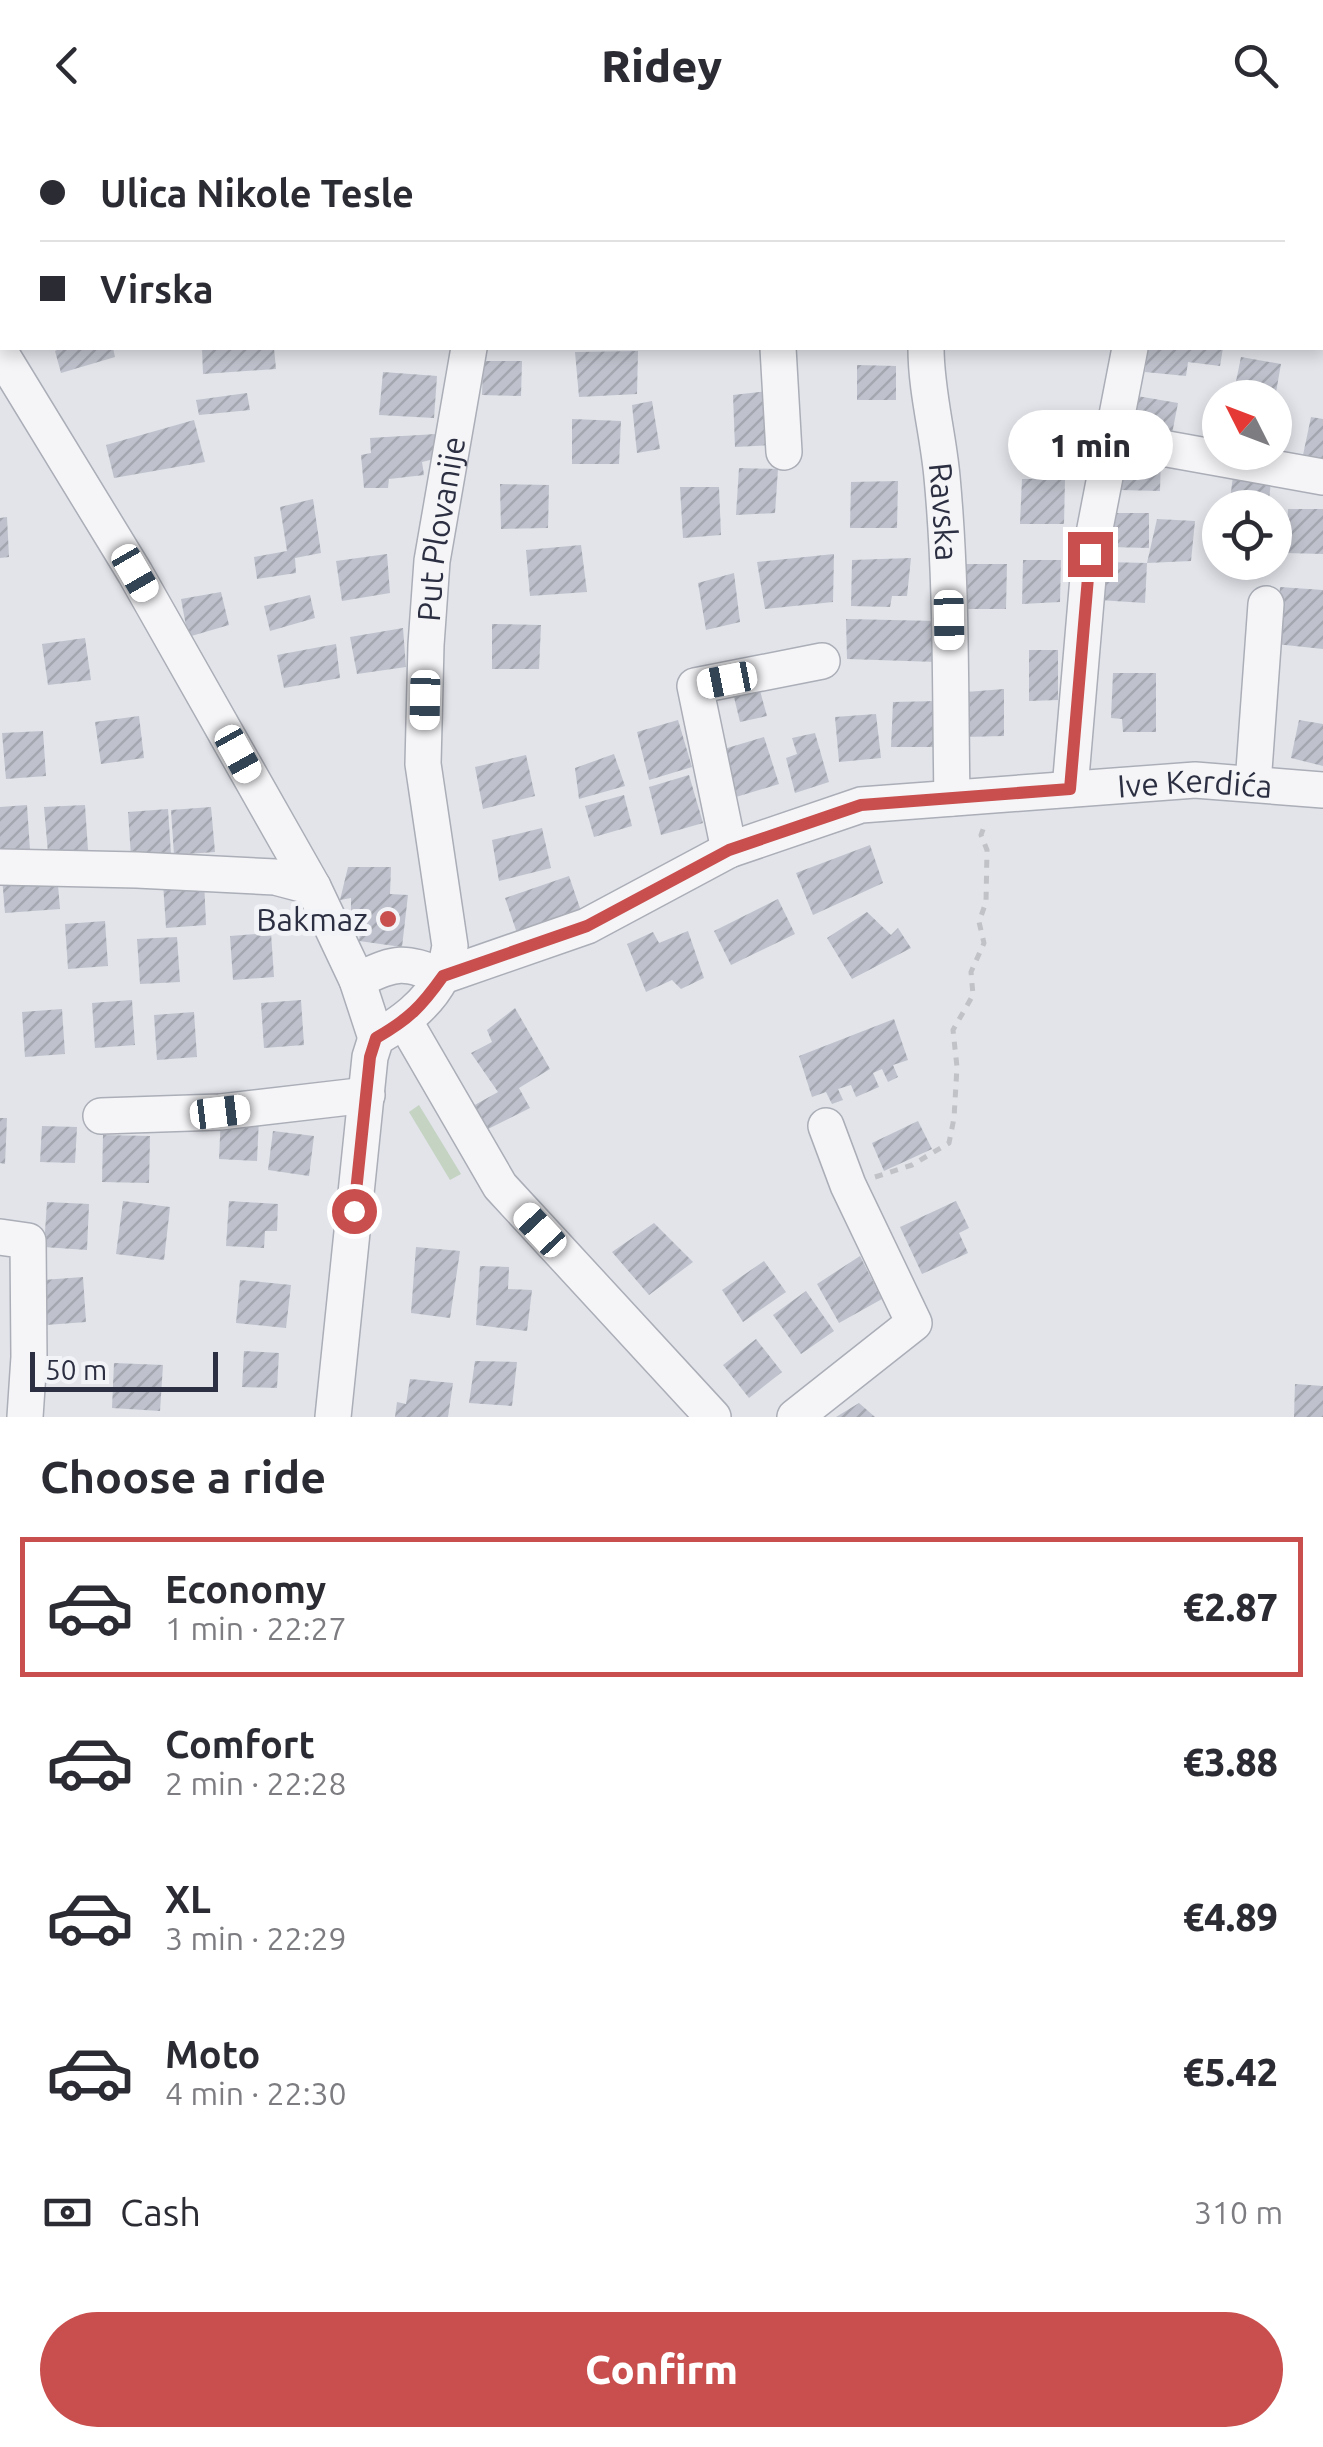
<!DOCTYPE html>
<html lang="en">
<head>
<meta charset="utf-8">
<style>
	:root { --surface:#fff; --page:#f2f2f3; --text:#2b2b33; --muted:#7c7c81; --line:#e1e1e2; --accent:#c84f4d }
	body { margin:0; font-family:Ubuntu,sans-serif; background:var(--page); color:var(--text); height:100vh; display:flex; flex-direction:column; font-size:38px; white-space:nowrap }
	* { box-sizing:border-box; margin:0 }
	p { font-size:32px; color:var(--muted) }
	.icon { flex:none; width:55px; height:55px; fill:none; stroke:currentColor; stroke-width:2; stroke-linecap:round; stroke-linejoin:round }
	.map { position:relative; height:1287px; overflow:hidden }
	.sheet { display:flex; flex-direction:column; background:var(--surface); flex:1 }
	.sheet>* { flex:none }
	.top-card { position:absolute; left:0px; top:0px; width:1325px; height:220px; box-shadow:0 5px 15px #0003; display:grid; align-content:center; height:220px; padding:0 40px; background:var(--surface) }
	.needle { width:65px; rotate:312deg }
	.buttons { position:absolute; left:1202px; top:250px; display:grid; gap:20px }
	.buttons a { display:grid; place-items:center; width:90px; height:90px; border-radius:50%; background:var(--surface); box-shadow:0 5px 15px #0003; font-size:50px }
	.scale { position:absolute; left:30px; bottom:25px; width:188px; box-sizing:border-box; padding-left:10px; border:5px solid #2b2f41; border-top:0; font-size:28px; line-height:35px; white-space:nowrap; color:#2b2f41; -webkit-text-stroke:8px #f2f3f7; paint-order:stroke }
	.end { position:absolute; width:45px; height:45px; margin:-22px; border:12px solid #c84f4d; background:#fff; box-shadow:0 0 0 5px #fff }
	.from { border-radius:50% }
	.bubble { position:absolute; height:70px; border-radius:35px; background:var(--surface); box-shadow:0 5px 15px #0003; font-size:32px; font-weight:800; line-height:70px; text-align:center }
	.car { position:absolute; width:30px; height:60px; margin:-30px -15px; border-radius:12px; box-shadow:0 0 8px 2px #0007; background:linear-gradient(#fff 24%,#345 0 40%,#fff 0 76%,#345 0 86%,#fff 0) }
	.top-card b { display:flex; align-items:center; gap:35px; height:95px; font-size:38px }
	.top-card b+b { border-top:2px solid var(--line) }
	.top-card i { width:25px; height:25px; background:var(--text) }
	ul { padding:0; list-style:none }
	li { display:flex; align-items:center; gap:30px; height:140px; margin:0 20px 15px; padding:0 20px; border:5px solid transparent; border-radius:0px }
	li div { flex:1 }
	li b { display:block; font-size:38px }
	li em { font-style:normal; font-weight:800 }
	li.selected { border-color:var(--accent) }
	li>.icon { width:90px; height:90px; stroke-width:1.5 }
	h2 { padding:0 40px; font-size:45px; line-height:120px }
	.pay { display:flex; align-items:center; gap:25px; height:110px; padding:0 40px; font-size:38px }
	.pay p { margin-inline-start:auto }
	.primary-button { display:flex; gap:20px; margin-top:auto; padding:20px 40px }
	.primary-button a { flex:1; height:115px; border-radius:60px; background:var(--accent); color:#fff; font-size:40px; font-weight:800; line-height:115px; text-align:center }
	header { display:flex; justify-content:space-between; align-items:center; height:130px; padding:0 40px; background:var(--surface); font-size:45px; font-weight:800 }
	.map>svg:first-child { display:block }
	.garden { fill:#c5d3c3 }
	.building { fill:url(#building-hatch) }
	.lines { fill:none; stroke-linecap:round; stroke-linejoin:round }
	.minor-casing { stroke:#abaeb7; stroke-width:38 }
	.path { stroke:#c0c2c8; stroke-width:5; stroke-dasharray:8 8; stroke-linecap:butt }
	.minor { stroke:#f5f5f8; stroke-width:35 }
	.route { stroke:#c84f4d; stroke-width:12 }
	.poi-dot { fill:#c84f4d; stroke:#f2f3f7; stroke-width:4 }
	.labels { text-anchor:middle; dominant-baseline:central; stroke-width:10; stroke-linejoin:round; paint-order:stroke }
	.street-label { font-size:32px; fill:#2b2f41; stroke:#f2f3f7 }
	.poi-label { font-size:32px; fill:#2b2f41; stroke:#f2f3f7; text-anchor:end }
</style>
</head>
<body>
<header><svg class="icon" aria-label="back" viewBox="0 0 24 24"><path d="M15 5l-7 7 7 7"/></svg>Ridey<svg class="icon" aria-label="search" viewBox="0 0 24 24"><circle cx="10" cy="10" r="6"/><path d="M15 15l6 6"/></svg></header>
<div class="map">
<svg width="1323" height="1287" viewBox="0 0 1323 1287">
	<defs>
		<pattern id="building-hatch" width="6" height="6" patternUnits="userSpaceOnUse" patternTransform="scale(2.5)"><rect width="6" height="6" fill="#bfc2cc"/><path d="M-1 1l2-2M0 6l6-6M5 7l2-2" fill="none" stroke="#a4a7b0"/></pattern>
	</defs>
	<rect width="100%" height="100%" fill="#e2e4ea"/>
	<!-- garden -->
	<path class="garden" d="M419 975 461 1044 450 1050 409 982Z"/>
	<!-- building -->
	<path class="building" d="M61 218H113L115 227 61 243 55 221Z
		M202 218H274L276 239 203 244Z
		M1148 218H1223L1220 236 1188 232 1186 246 1145 242Z
		M638 221 637 264 579 267 575 222Z
		M1241 227 1281 234 1275 268 1233 266Z
		M483 231H522L521 266 482 265Z
		M857 235 896 236V270H857Z
		M383 242 437 246 434 288 379 285Z
		M768 261 772 315 735 317 733 265Z
		M247 263 250 280 199 285 196 270Z
		M1137 266 1178 273 1170 314 1129 305Z
		M652 271 660 319 637 323 632 275Z
		M1311 287 1323 289V330L1303 325Z
		M572 289 621 291 619 334H572Z
		M194 290 205 332 114 348 106 315Z
		M436 304 438 328 422 332 424 345 389 349 388 358H364L361 325 371 323 370 308Z
		M1122 325 1161 326 1160 361 1121 360Z
		M739 338 778 339 775 383 736 385Z
		M1233 346 1271 352 1268 378H1229Z
		M1022 349H1065L1064 394H1020Z
		M898 351 897 398H850L851 352Z
		M500 354 549 355 548 398 501 399Z
		M680 357H719L721 405 683 408Z
		M313 369 321 423 295 428 296 443 257 449 254 427 287 421 280 377Z
		M1288 379H1323V424L1286 423Z
		M1110 383H1149V418L1110 417Z
		M7 387 9 427 0 428V388Z
		M1157 389 1195 391 1191 431 1147 433Z
		M581 415 587 462 530 466 526 420Z
		M387 424 390 463 342 471 336 431Z
		M834 424 833 472 765 479 757 432Z
		M911 428 907 466H892L890 477 851 476 852 430Z
		M1023 430H1061L1060 472 1022 474Z
		M1104 432 1147 433 1145 473 1099 470Z
		M964 434H1007L1006 479H962Z
		M734 443 740 492 706 500 698 453Z
		M1280 457 1323 460V519L1276 514Z
		M221 462 229 495 188 507 181 469Z
		M310 465 315 488 270 501 264 476Z
		M846 489 937 491V532L847 529Z
		M492 494 541 495 539 539H492Z
		M403 498 406 537 357 544 350 507Z
		M85 508 91 550 48 555 42 514Z
		M336 514 340 548 284 558 277 525Z
		M1029 520H1058V570L1029 571Z
		M1113 543H1156V602H1123L1122 589 1111 588Z
		M759 557 767 586 740 592 733 563Z
		M1004 559V606L965 607 966 562Z
		M939 571V617H891L893 572Z
		M876 584 881 628 839 632 835 587Z
		M139 586 144 628 101 634 95 592Z
		M678 590 692 637 649 650 637 602Z
		M1299 590 1323 594V636L1291 628Z
		M43 601 46 646 6 649 2 603Z
		M815 603 829 652 795 663 786 628 797 624 792 608Z
		M764 607 779 654 736 667 724 619Z
		M614 624 625 656 579 669 575 638Z
		M526 625 535 666 483 679 475 637Z
		M689 645 703 693 661 705 649 657Z
		M624 665 632 696 594 707 585 676Z
		M27 675 30 720 0 722V677Z
		M85 675 88 720 48 723 44 677Z
		M211 677 215 722 174 725 171 680Z
		M168 679 171 724 131 727 128 682Z
		M542 698 551 738 499 751 492 710Z
		M870 715 883 753 813 785 796 743Z
		M348 737H391L390 764 408 765 402 817 359 811 362 786H351V768L340 770Z
		M57 743 60 779 5 783 2 747Z
		M569 746 582 784 518 806 505 768Z
		M204 750 206 795 166 798 163 753Z
		M778 769 795 804 731 835 714 801Z
		M867 782 891 805 898 798 911 818 852 849 827 808Z
		M105 791 108 836 68 839 65 794Z
		M688 801 704 848 681 859 672 850 646 862 627 814 653 802 659 813Z
		M271 803 274 847 233 850 230 806Z
		M177 807 180 852 140 854 137 809Z
		M132 870 135 915 95 918 92 873Z
		M301 870 304 915 264 918 261 873Z
		M515 878 550 939 519 958 530 978 488 999 473 976 498 962 471 923 492 912 487 900Z
		M62 879 65 924 25 927 22 882Z
		M194 882 197 927 157 930 154 885Z
		M894 889 908 930 893 935 898 947 888 952 882 939 873 943 879 957 856 967 851 955 838 959 843 970 832 974 826 962 812 967 799 926Z
		M221 985 259 987 257 1031 219 1029Z
		M0 988H7L5 1034 0 1033Z
		M918 991 932 1019 884 1041 872 1013Z
		M42 996 77 997 75 1033 40 1032Z
		M273 1001 314 1006 309 1046 268 1040Z
		M103 1005 150 1006 149 1053 102 1052Z
		M123 1071 170 1077 164 1130 116 1124Z
		M229 1071 278 1074 277 1101H265L264 1118 226 1116Z
		M956 1071 969 1098 959 1103 968 1123 922 1144 900 1097Z
		M47 1072 89 1074 87 1120 44 1117Z
		M654 1093 693 1132 649 1165 612 1122Z
		M416 1117 460 1121 450 1188 411 1183Z
		M860 1126 882 1169 839 1193 817 1154Z
		M764 1131 786 1162 743 1192 722 1160Z
		M480 1136 509 1137 508 1159 532 1160 527 1201 476 1195Z
		M83 1147 86 1192 46 1195 43 1150Z
		M240 1150 291 1155 286 1198 236 1193Z
		M806 1161 834 1201 801 1224 773 1185Z
		M756 1209 782 1242 749 1268 723 1235Z
		M244 1221 279 1223 277 1258 242 1257Z
		M475 1231 517 1232 512 1276 469 1273Z
		M114 1233 163 1235 160 1281 112 1278Z
		M410 1249 453 1253 448 1287H395L397 1272 406 1274Z
		M1295 1254 1323 1256V1287H1294Z
		M859 1273 875 1287H836Z"/>
	<g class="lines">
		<defs>
			<g id="minor">
				<path d="M374 0 375 2"/>
				<path d="M921 0V2"/>
				<path d="M1162 0 1170 2"/>
				<path d="M502 2V0"/>
				<path d="M1322 52H1323"/>
				<path d="M0 81 2 78"/>
				<path d="M778 218 784 322"/>
				<path id="s1" d="M926 218C926 261 938 303 942 347 952 453 950 561 952 668"/>
				<path d="M0 222 135 443 313 757 357 850 376 908"/>
				<path d="M1112 309 1323 347"/>
				<path d="M1253 654 1266 474"/>
				<path d="M1070 659 1090 424 1130 218"/>
				<path d="M729 720 695 556 822 531"/>
				<path d="M0 737 137 740 275 747 313 757"/>
				<path id="s2" d="M357 850C398 832 400 830 443 846L587 796 729 720 861 675 1195 650 1323 660"/>
				<path d="M405 892 500 1056 713 1287"/>
				<path d="M101 986 220 982 367 965"/>
				<path d="M0 1107 28 1111 29 1227 25 1287"/>
				<path id="s3" d="M333 1287 370 927 376 908C402 893 427 875 441 848 446 839 448 826 450 816L423 634 426 515 432 431 469 218"/>
				<path d="M795 1287 914 1193 848 1055 826 996"/>
			</g>
		</defs>
		<!-- minor casing -->
		<use href="#minor" class="minor-casing"/>
		<!-- path -->
		<path class="path" d="M875 1047 912 1035 949 1013 954 988 957 937 953 900 973 865 971 842 984 813 979 792 986 772 987 720 981 705 985 694"/>
		<!-- minor -->
		<use href="#minor" class="minor"/>
	</g>
	<g class="lines">
		<!-- route -->
		<path class="route" d="M354 1081 370 927 376 908C409 889 421 877 443 846L587 796 729 720 861 675 1070 659 1090 424"/>
	</g>
	<!-- markers -->
	<circle class="poi-dot" cx="388" cy="789" r="10"/>
	<g class="labels">
		<!-- street labels -->
		<g class="street-label">
			<text stroke="none"><textPath href="#s1" startOffset="165">Ravska</textPath></text>
			<text stroke="none"><textPath href="#s3" startOffset="925">Put Plovanije</textPath></text>
			<text stroke="none"><textPath href="#s2" startOffset="878">Ive Kerdića</textPath></text>
		</g>
		<!-- poi labels -->
		<g class="poi-label">
			<text x="368" y="789">Bakmaz</text>
		</g>
	</g>
</svg>
<div class="buttons">
<a><svg class="needle" viewBox="-14 -14 28 28"><path d="M0-13l5 13h-10z" fill="#e53935"/><path d="M0 13l5-13h-10z" fill="#7c7c81"/></svg></a>
<a><svg class="icon" aria-label="locate" viewBox="0 0 24 24"><circle cx="12" cy="12" r="6"/><path d="M12 2v4M12 18v4M2 12h4M18 12h4"/></svg></a>
</div>
<div class="scale">50 m</div>
<i class="end from" style="left:354px;top:1081px"></i>
<i class="end" style="left:1090px;top:424px"></i>
<div class="bubble" style="left:1008px;top:280px;width:165px">1 min</div>
<i class="car" style="left:135px;top:443px;rotate:150deg"></i>
<i class="car" style="left:949px;top:490px;rotate:179deg"></i>
<i class="car" style="left:727px;top:550px;rotate:259deg"></i>
<i class="car" style="left:425px;top:570px;rotate:181deg"></i>
<i class="car" style="left:238px;top:624px;rotate:151deg"></i>
<i class="car" style="left:220px;top:982px;rotate:83deg"></i>
<i class="car" style="left:540px;top:1100px;rotate:317deg"></i>
<div class="top-card">
<b><i class="from"></i>Ulica Nikole Tesle</b>
<b><i></i>Virska</b>
</div>
</div>
<section class="sheet">
<h2>Choose a ride</h2>
<ul>
<li class="selected"><svg class="icon" aria-label="car" viewBox="0 0 24 24"><path d="M5 17H2v-5l4-1 3-4h7l3 4 3 1v5h-3M9 17h6M6 11h13"/><circle cx="7" cy="17" r="2"/><circle cx="17" cy="17" r="2"/></svg><div><b>Economy</b><p>1 min · 22:27</p></div><em>€2.87</em></li>
<li><svg class="icon" aria-label="car" viewBox="0 0 24 24"><path d="M5 17H2v-5l4-1 3-4h7l3 4 3 1v5h-3M9 17h6M6 11h13"/><circle cx="7" cy="17" r="2"/><circle cx="17" cy="17" r="2"/></svg><div><b>Comfort</b><p>2 min · 22:28</p></div><em>€3.88</em></li>
<li><svg class="icon" aria-label="car" viewBox="0 0 24 24"><path d="M5 17H2v-5l4-1 3-4h7l3 4 3 1v5h-3M9 17h6M6 11h13"/><circle cx="7" cy="17" r="2"/><circle cx="17" cy="17" r="2"/></svg><div><b>XL</b><p>3 min · 22:29</p></div><em>€4.89</em></li>
<li><svg class="icon" aria-label="car" viewBox="0 0 24 24"><path d="M5 17H2v-5l4-1 3-4h7l3 4 3 1v5h-3M9 17h6M6 11h13"/><circle cx="7" cy="17" r="2"/><circle cx="17" cy="17" r="2"/></svg><div><b>Moto</b><p>4 min · 22:30</p></div><em>€5.42</em></li>
</ul>
<div class="pay"><svg class="icon" aria-label="cash" viewBox="0 0 24 24"><path d="M3 7h18v10H3z"/><circle cx="12" cy="12" r="2"/></svg>Cash<p>310 m</p></div>
<div class="primary-button"><a>Confirm</a></div>
</section>
</body>
</html>
